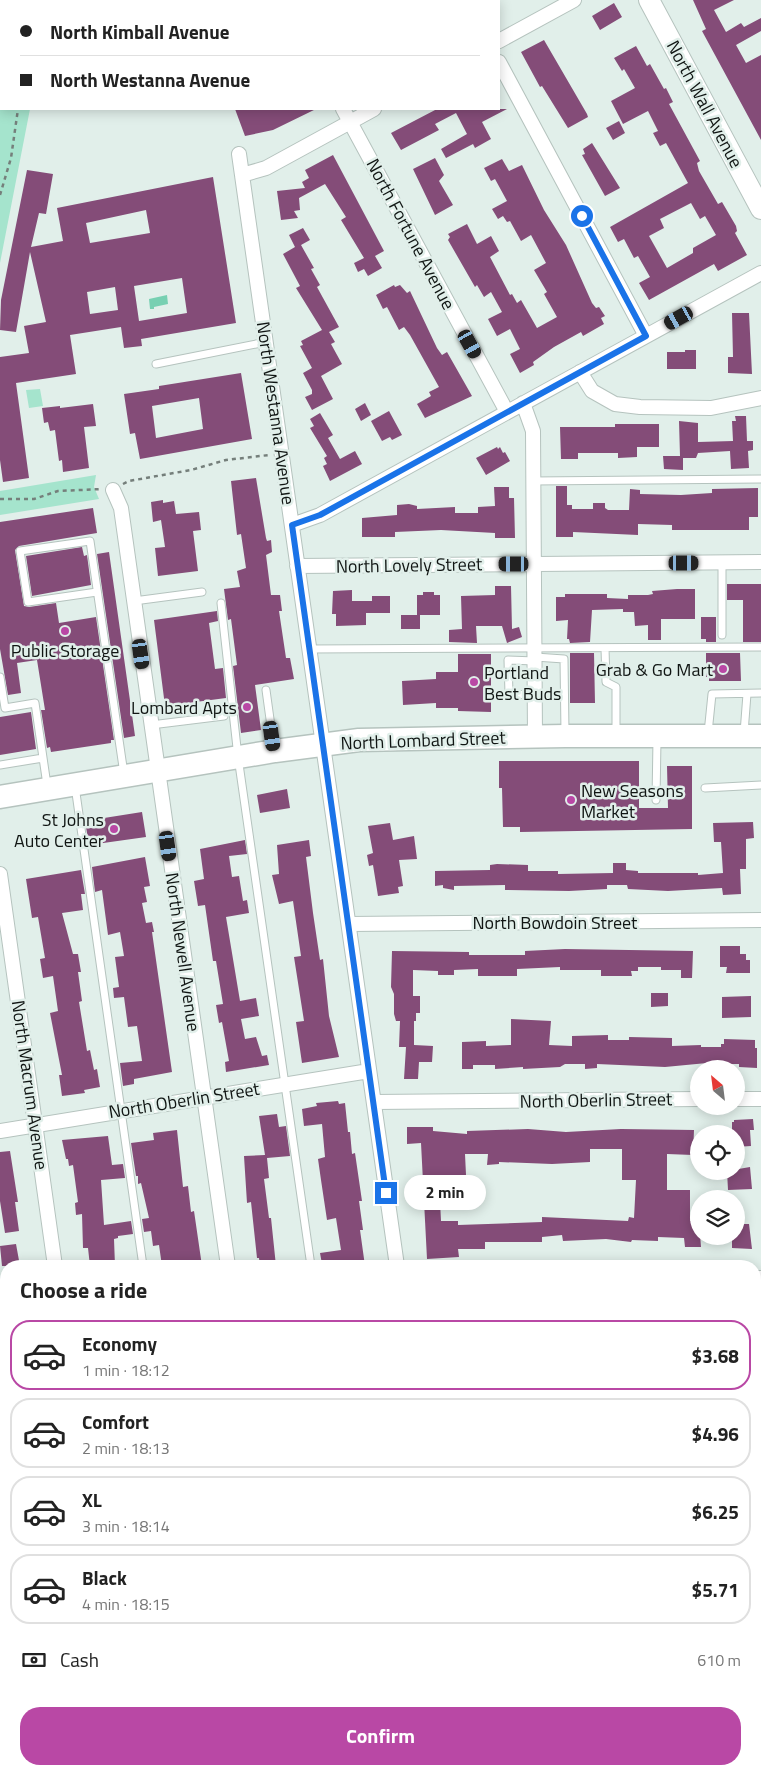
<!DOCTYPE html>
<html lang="en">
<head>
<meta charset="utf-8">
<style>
	:root { --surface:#fff; --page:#f2f2f2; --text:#222; --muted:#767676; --line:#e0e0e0; --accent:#b948a5 }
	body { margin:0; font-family:"Titillium Web",sans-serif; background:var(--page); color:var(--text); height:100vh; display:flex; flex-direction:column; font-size:19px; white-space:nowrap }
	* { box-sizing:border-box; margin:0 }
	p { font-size:16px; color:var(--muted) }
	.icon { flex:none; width:28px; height:28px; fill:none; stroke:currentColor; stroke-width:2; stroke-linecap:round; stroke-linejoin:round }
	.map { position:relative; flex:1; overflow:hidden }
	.details { position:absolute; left:0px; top:1260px; width:761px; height:515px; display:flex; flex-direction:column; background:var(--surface); border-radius:20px 20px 0 0; box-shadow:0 2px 12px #0003 }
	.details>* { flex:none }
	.hud { position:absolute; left:0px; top:0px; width:500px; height:110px; box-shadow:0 2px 12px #0003; display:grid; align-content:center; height:110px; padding:0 20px; background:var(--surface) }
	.needle { width:32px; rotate:332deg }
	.fabs { position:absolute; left:690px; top:1060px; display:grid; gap:10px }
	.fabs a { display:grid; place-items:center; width:55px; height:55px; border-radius:50%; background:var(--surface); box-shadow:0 2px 12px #0003; font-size:25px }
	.end { position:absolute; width:22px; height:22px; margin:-11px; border:6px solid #1a73e8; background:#fff; box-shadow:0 0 0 2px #fff }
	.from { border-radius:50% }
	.bubble { position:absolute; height:35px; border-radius:18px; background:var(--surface); box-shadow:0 2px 12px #0003; font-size:16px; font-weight:700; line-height:35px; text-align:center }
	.car { position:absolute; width:15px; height:30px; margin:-15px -8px; border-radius:6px; box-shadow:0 0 4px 1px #0007; background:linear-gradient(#222 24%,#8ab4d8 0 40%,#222 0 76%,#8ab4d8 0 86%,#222 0) }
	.hud b { display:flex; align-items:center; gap:18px; height:48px; font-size:19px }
	.hud b+b { border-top:1px solid var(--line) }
	.hud i { width:12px; height:12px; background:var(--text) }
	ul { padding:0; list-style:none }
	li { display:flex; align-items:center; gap:15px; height:70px; margin:0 10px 8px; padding:0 10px; border:2px solid var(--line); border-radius:20px }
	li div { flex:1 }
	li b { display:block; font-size:19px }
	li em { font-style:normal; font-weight:700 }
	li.on { border-color:var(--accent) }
	li>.icon { width:45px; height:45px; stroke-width:1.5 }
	h2 { padding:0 20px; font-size:22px; line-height:60px }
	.pay { display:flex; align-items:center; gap:12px; height:55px; padding:0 20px; font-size:19px }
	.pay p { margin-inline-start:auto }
	.cta { display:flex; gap:10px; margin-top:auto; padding:10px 20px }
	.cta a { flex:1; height:58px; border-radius:20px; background:var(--accent); color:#fff; font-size:20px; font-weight:700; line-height:58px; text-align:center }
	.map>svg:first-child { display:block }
	.green { fill:#a5e4cd }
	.water { fill:#77d0b2 }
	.building { fill:#844c78; fill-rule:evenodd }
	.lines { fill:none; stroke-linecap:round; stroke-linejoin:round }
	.lane-casing { stroke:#b5c3be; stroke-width:9 }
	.street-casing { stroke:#b5c3be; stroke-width:16 }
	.secondary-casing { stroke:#b5c3be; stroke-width:22 }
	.primary-casing { stroke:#b5c3be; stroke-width:25 }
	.path { stroke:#757f7b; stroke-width:2.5; stroke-dasharray:4 4; stroke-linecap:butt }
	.lane { stroke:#fff; stroke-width:7 }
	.street { stroke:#fff; stroke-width:14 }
	.secondary { stroke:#fff; stroke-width:20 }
	.primary { stroke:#fff; stroke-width:22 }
	.route { stroke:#1a73e8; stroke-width:6 }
	.poi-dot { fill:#b948a5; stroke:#e1efea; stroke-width:2 }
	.labels { text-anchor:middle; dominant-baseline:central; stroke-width:5; stroke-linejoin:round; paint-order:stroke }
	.street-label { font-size:18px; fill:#101513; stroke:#e1efea }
	.poi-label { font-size:18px; fill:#101513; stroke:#e1efea; text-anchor:end }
</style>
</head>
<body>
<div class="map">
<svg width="761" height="1775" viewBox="0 0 761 1775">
	<rect width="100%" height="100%" fill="#e1efea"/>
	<!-- green -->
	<path class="green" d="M0 0H50L1 1V109H30L0 263Z
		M40 389 43 406 29 408 26 390Z
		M96 475 94 487 99 499 0 515V491Z
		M755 1412H761V1609H755Z"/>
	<!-- water -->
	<path class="water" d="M167 295 168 304 154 307V309H150L149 299Z"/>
	<!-- building -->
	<path class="building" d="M693 0H734L714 10 726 32 741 23 744 27 761 18V31L736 45 746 63 761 55V140L702 31 706 29Z
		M614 3 622 17 600 30 592 16Z
		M544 40 587 114 588 117 568 128 542 86 540 87 521 52Z
		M636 46 647 66 650 64 664 89 666 88 673 102 669 104 700 161 697 163 699 171 718 204 722 202 736 226 737 231 735 233 747 255 718 271 714 264 649 300 639 283 650 277 638 256 634 258 624 239 618 242 610 227 688 183 666 143 660 146 653 133 658 131 648 111 623 124 611 101 635 88 624 69 622 71 614 58ZM691 203 700 219 705 216 716 235 693 248V253L667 268 649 236 664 228 660 219Z
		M235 109H316L273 130 245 136Z
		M437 109H507L482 122 491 139 475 148 473 144 446 158 441 149 467 134 456 113 435 124 439 130 401 150 391 133Z
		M619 121 625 133 613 140 606 128Z
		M592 143 620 188 605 196 582 155 585 154 583 149Z
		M333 155 384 251 375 256 382 268 368 276 364 269 358 272 354 263 364 258 341 220 346 217 325 184 299 198 300 210 294 211 298 218 281 220 277 191 305 188 302 182 309 178 305 170Z
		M435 158 444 175 439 181 453 205 435 215 413 169Z
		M502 159 509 171 522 165 544 210 566 245 592 303 596 308 599 307 605 316 601 318 604 324 583 336 581 332 554 347 533 362 534 365 520 373 510 354 520 349 510 329 497 336 488 319 502 312 491 292 484 297 477 285 475 287 448 240 450 237 448 234 467 224 477 244 491 236 499 251 490 257 510 295 512 294 517 303 521 300 537 328 557 317 544 294 547 292 534 270 546 263 531 235 521 241 510 221 507 222 503 216 498 219 492 209 507 201 495 179 491 181 484 168Z
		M27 170 53 174 46 214 39 213 31 247 63 241 57 208 213 177 236 323 141 339 142 346 124 348 121 327 70 335 76 374 16 383 29 478 3 482 0 460V357L29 353 24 326 46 322 30 252 16 332 0 330 1 300ZM146 210 150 233 90 243 86 223ZM182 278 187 313 139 321 134 286ZM115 287 118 310 90 314 87 292Z
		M303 228 310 240 301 245 314 268 311 269 320 285 317 287 339 327 329 332 335 342 331 344 342 364 321 376 333 399 312 410 305 397 312 394V390L303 373 312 368 300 346 303 345 301 341 322 330 296 288 300 286 283 254 295 247 289 235Z
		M394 285 395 287 400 285 407 293 410 291 437 348 442 355 447 352 472 396 425 418 417 404 431 396 429 392 439 387 410 335 404 327 399 330 387 307 383 309 376 295Z
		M732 313H749L752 374 728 373V357H733Z
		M685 350H696V369H667V352H685Z
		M241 373 252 439 140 459 135 433 130 434 124 394 159 389V386ZM199 398 203 429 156 438 152 406Z
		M365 403 371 415 361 421 355 409Z
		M93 404 96 426 84 427 89 468 63 472 62 460 59 461 55 430 50 431 48 422 44 423 42 408 60 406V408Z
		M389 411 402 435 392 440 390 437 382 441 371 421Z
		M320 413 333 435 328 438 340 459 355 451 362 464 330 481 323 466 327 464 324 458 327 456 310 428 314 426 310 419Z
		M735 416H746L747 441H753V450L748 451 749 468 731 469 730 451 698 453 696 458H683V470L664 469 663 456H680L679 421 698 423V442L733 441 732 421H736Z
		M615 424H659V447H637V457L618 458V453H578V459H561L560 427H615Z
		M497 447 498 449 500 447 503 453 505 452 510 461 486 475 476 458Z
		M256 478 266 538 267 541 271 540 272 552 266 555 271 595H280L282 611H279L286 658H290L294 679 255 685 261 730 241 733 233 666 237 665 231 619 228 620 224 589 240 587 237 571 246 568 241 534 237 535 231 481Z
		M556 486H567V505H572V509H593V503H605V508L608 510H629L630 489 640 490V494L681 495 712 493V489L758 488V517H749V530H672V525L638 524V535L573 532V537H556Z
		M494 487H509V498H514L515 538H495V533L441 530 395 532V537H362V518L397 515V505L409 504 417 506V509L455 507V513H478V507L495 506Z
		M163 500V503L174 501 176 514 199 512 201 530 193 531 198 571 158 576 155 548 165 547 161 520 153 522 151 502Z
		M93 508 97 533 19 546 15 550 24 606 29 607 56 603 59 623 96 617 114 740H111V743L51 752 50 747 47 748 41 710H45L37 660 17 663 21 693 8 695 0 649V522Z
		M82 547 84 556 87 555 91 585 32 596 26 556Z
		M109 552 135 736 124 738 97 554Z
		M727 584H761V642H743V600H727Z
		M495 586H511L512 629 519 627 522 637 507 643 502 626H476L477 643 449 642V630L462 629 461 596 495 595Z
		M677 589H695V619H661V640H648V625L635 626 634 612H623V609L592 610 590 642 570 643 569 639H567L568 620 556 621V597H565V594H607V598L628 599V595H648L653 594 652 591Z
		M352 590V601H372V596H390V613H366V625L336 626V614H332L333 591Z
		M423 592H434V595H440V615H420V629H401V615H417V595H423Z
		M217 611 218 621 209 623 215 669 223 668 226 698 165 706 154 620Z
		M701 617H716V642H706V639H701Z
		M570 653H594L595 703H570Z
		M706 653H740L741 681H709V677H706Z
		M458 654H491V712L458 711V708H436V703L403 705 402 681 436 679V672H458Z
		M31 712 36 749 0 755V717Z
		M499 761H639V808H668L667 766H692V829L520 832V827H503L502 788H499Z
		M287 789 290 808 260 813 257 795Z
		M142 812 146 837 89 845 85 821Z
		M753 822 754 838 746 839V869H740L741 894 723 895 722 888 668 891 628 889 627 885H607V889L569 891 505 890V885L454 886V890L443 888V885L435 886V871L490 870V865L497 864 528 865V871H558V874L613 873V863H626V870L638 871V873H698V875L723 873 721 842H714L713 823Z
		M390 823 393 840 414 836 417 859 399 860 403 886 398 887 399 893 378 896 373 865 369 866 367 855 373 853 368 826Z
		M245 840 247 854 229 856 232 877 239 876 243 901 247 900 249 913 226 917 240 1001 256 998 259 1016 241 1019 245 1039 256 1037 262 1056 267 1055 269 1065 226 1072 225 1062 229 1061 222 1022 219 1023 216 1005 223 1004 216 961H213L205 905 198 906 194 881 204 879 200 849Z
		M309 840 311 856 306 857 313 913 320 960 323 959 329 1016 339 1057 302 1063 296 1022 304 1021 294 957 301 956 293 901 279 904 272 875 279 874 277 845Z
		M145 857 150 886 144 887 147 902 142 903 146 923 152 922 154 932H152L172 1072 134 1079V1084L123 1086 120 1063 142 1061 137 1026 128 1027 124 997 114 998 113 988 119 987 115 957 124 956 120 932 108 935 102 890 95 892 92 867Z
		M81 870 85 894H81L83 910 62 913 73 954H78L81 972H78L82 1001 79 1002 87 1051 90 1050 94 1070 97 1069 100 1087 84 1090 85 1093 62 1096 59 1075H62L50 1013 58 1011 53 976 43 978 40 959 45 958 38 917 32 918 26 879Z
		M720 946H740V954H746V960H750V973H726L727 967H720Z
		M565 949 693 951 692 978H681V970H661V967H638V971H631L632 976H601V970H560V967L517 969V976H478V969L454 970V975H438V971L413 970V996H420V1013H416V1021H414V1045L433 1046 432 1062H419L418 1079H404L406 1047H399L400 1021H396L394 1014V994L391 987 392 951 469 952V955H525V951Z
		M651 993H668V1006L651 1007Z
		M751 996V1017L722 1018V997Z
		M511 1019 551 1021 549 1045 572 1046V1036L608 1035V1040H629V1037L672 1038V1046L701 1045V1047H721V1044H724V1039L755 1040V1048H757V1068L739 1067V1064H718V1068L707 1067V1063L665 1067 597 1064V1068L585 1069V1064H565L560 1067 523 1069V1067L495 1069V1065H473V1069H462V1042L486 1041V1046L511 1045Z
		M338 1101 339 1104 345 1103 348 1132H350L352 1154 355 1153 362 1201H359L363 1230H360L365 1266H332V1262L322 1264 320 1253 341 1250 336 1218 327 1220 321 1180 318 1159 325 1157 322 1124 304 1126 302 1109 317 1106 316 1103Z
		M277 1114 279 1127 286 1126 290 1156 267 1158 269 1178 264 1179 269 1218H271L276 1266H260L259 1258H257L251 1202 247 1203 244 1156 265 1155 259 1116Z
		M753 1119 754 1130H750L751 1146 736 1147V1134H732V1122H734V1120Z
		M407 1127H433V1131L467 1134V1131L528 1129 566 1132 621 1129 694 1130 693 1155 667 1154V1190H690V1221H699L701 1247H685L684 1238 658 1237V1241L632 1240 631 1242 606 1239 563 1241 562 1235 542 1237V1242H485V1249H458L459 1257 427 1259 421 1143 407 1144ZM590 1149H622V1180H636L634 1218 629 1217 628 1221 542 1217V1222L458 1225V1221H441L440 1201H445V1184H460V1175H466L465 1154H488L487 1165 499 1164V1162L552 1164 590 1162Z
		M177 1130 183 1187 188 1186 191 1212 194 1211 202 1266H162L159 1245 153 1246 151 1231 144 1232 142 1219 149 1218 141 1183 138 1184V1176H136L131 1143 154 1140 153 1133Z
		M108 1136 112 1165 123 1164 125 1178 101 1180 104 1225 131 1221 133 1234 118 1236V1238L114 1239 115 1266H90L88 1248H83L82 1214 76 1215 75 1203 78 1202 73 1165 69 1166 68 1159H66L62 1140Z
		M10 1151 18 1202H15L19 1231 5 1233 0 1201V1152Z
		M750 1167 752 1189 728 1190 727 1171Z
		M736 1224H749L752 1249 732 1248V1236H736Z
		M16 1244 20 1266H2L0 1246Z"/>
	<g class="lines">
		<defs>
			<path id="lane" d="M156 364 266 342
				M533 481 761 479
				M722 563V635
				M97 592 28 602 20 551 90 541 124 774
				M134 601 202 592
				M221 603 238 757 311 1266
				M605 648 606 682 616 687V733
				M309 649 761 647
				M535 657 564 659 565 733
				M535 661 508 660 509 694 535 695
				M0 677 5 708 35 703 47 785
				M266 690 274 748
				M151 725 224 716
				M708 733 712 694 761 693
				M744 733 747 694
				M0 765 43 758
				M75 786 143 1266
				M705 788 761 785
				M656 800 657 740
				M696 1769V1775"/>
			<path id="street" d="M285 0 286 1
				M466 0V1
				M150 1V0
				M499 41 574 0
				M499 62 646 336
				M343 109 507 412
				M239 154 397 1266
				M242 175 266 168 374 109
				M580 372 592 391 615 404 640 407 711 408 761 398
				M523 403 533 431 535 736
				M113 490 121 508 228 1266
				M292 525 320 515 761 273
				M297 566 761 562
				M0 874 55 1266
				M349 924 761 920
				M736 1099H761
				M374 1102 699 1099
				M0 1131 369 1071
				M755 1278H761
				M0 1453 6 1452
				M755 1631H761
				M0 1659 6 1658
				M127 1769 128 1775
				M468 1769 469 1775"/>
			<path id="secondary" d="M649 0 761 209"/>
			<path id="primary" d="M0 797 275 751 359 740 565 736H761"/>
		</defs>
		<!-- lane casing -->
		<use href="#lane" class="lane-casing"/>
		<!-- street casing -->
		<use href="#street" class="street-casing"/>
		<!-- secondary casing -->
		<use href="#secondary" class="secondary-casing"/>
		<!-- primary casing -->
		<use href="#primary" class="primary-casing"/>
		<!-- path -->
		<path class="path" d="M35 1 36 0
			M0 195 11 158 18 109
			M123 484 129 481 191 470 226 460 269 455
			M0 499H34L58 491 102 489"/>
		<!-- lane -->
		<use href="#lane" class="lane"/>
		<!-- street -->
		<use href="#street" class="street"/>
		<!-- secondary -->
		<use href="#secondary" class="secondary"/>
		<!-- primary -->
		<use href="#primary" class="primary"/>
	</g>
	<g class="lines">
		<!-- route -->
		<path class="route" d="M386 1193 292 525 320 515 646 336 582 216"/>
	</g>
	<!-- markers -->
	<g class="poi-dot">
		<circle cx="65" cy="631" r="5"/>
		<circle cx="723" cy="669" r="5"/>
		<circle cx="474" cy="682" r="5"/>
		<circle cx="247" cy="707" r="5"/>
		<circle cx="571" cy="800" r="5"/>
		<circle cx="114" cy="829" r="5"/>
	</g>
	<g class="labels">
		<!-- street labels -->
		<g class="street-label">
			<text transform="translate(705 104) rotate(62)">North Wall Avenue</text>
			<text transform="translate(411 234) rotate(62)">North Fortune Avenue</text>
			<text transform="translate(276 413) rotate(82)">North Westanna Avenue</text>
			<text transform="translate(409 565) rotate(-1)">North Lovely Street</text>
			<text transform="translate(423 740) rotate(-2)">North Lombard Street</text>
			<text x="555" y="922">North Bowdoin Street</text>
			<text transform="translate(183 952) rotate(82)">North Newell Avenue</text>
			<text transform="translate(30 1085) rotate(82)">North Macrum Avenue</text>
			<text transform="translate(184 1100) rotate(-9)">North Oberlin Street</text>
			<text transform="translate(596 1100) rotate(-1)">North Oberlin Street</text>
		</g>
		<!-- poi labels -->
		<g class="poi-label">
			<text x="65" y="650" text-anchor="middle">Public Storage</text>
			<text x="713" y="669">Grab &amp; Go Mart</text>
			<text x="484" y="672" text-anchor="start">Portland<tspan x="484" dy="21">Best Buds</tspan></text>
			<text x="237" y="707">Lombard Apts</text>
			<text x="581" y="790" text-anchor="start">New Seasons<tspan x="581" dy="21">Market</tspan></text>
			<text x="104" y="819">St Johns<tspan x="104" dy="21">Auto Center</tspan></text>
		</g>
	</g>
</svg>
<div class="fabs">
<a><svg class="needle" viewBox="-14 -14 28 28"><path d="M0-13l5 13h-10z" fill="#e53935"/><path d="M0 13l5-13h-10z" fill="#767676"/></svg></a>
<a><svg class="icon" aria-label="locate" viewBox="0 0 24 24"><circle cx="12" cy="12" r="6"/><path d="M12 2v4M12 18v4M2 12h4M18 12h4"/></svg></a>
<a><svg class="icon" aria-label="layers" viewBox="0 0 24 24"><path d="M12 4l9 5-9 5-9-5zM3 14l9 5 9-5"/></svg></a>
</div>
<i class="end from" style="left:582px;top:216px"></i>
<i class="end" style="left:386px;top:1193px"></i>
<div class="bubble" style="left:404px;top:1175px;width:82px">2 min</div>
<i class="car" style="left:679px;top:318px;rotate:241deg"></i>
<i class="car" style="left:470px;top:344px;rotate:151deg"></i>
<i class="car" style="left:684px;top:563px;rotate:90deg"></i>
<i class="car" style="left:514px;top:564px;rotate:270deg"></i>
<i class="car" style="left:141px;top:654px;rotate:172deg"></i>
<i class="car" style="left:272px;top:736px;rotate:172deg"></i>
<i class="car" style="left:168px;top:846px;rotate:172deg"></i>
<div class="hud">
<b><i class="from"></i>North Kimball Avenue</b>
<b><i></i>North Westanna Avenue</b>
</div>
<section class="details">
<h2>Choose a ride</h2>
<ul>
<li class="on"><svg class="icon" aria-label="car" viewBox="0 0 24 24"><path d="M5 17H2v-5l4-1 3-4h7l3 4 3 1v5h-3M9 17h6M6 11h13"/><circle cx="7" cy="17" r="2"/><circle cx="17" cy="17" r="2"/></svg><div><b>Economy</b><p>1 min · 18:12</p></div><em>$3.68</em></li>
<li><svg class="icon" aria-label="car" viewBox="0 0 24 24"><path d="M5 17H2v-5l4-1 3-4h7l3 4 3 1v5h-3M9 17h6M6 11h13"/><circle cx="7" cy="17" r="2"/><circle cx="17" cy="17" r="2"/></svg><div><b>Comfort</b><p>2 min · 18:13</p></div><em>$4.96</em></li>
<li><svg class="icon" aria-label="car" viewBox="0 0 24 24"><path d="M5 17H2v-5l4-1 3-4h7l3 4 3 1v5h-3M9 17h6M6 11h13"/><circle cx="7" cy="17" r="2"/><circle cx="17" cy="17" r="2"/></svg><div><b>XL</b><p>3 min · 18:14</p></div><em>$6.25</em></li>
<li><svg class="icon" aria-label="car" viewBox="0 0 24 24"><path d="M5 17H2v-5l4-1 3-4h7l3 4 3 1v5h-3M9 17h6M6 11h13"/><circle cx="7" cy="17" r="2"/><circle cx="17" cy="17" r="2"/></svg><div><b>Black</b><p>4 min · 18:15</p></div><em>$5.71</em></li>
</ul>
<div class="pay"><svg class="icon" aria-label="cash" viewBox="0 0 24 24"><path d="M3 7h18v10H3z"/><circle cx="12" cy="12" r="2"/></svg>Cash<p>610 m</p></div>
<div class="cta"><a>Confirm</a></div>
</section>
</div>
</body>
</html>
